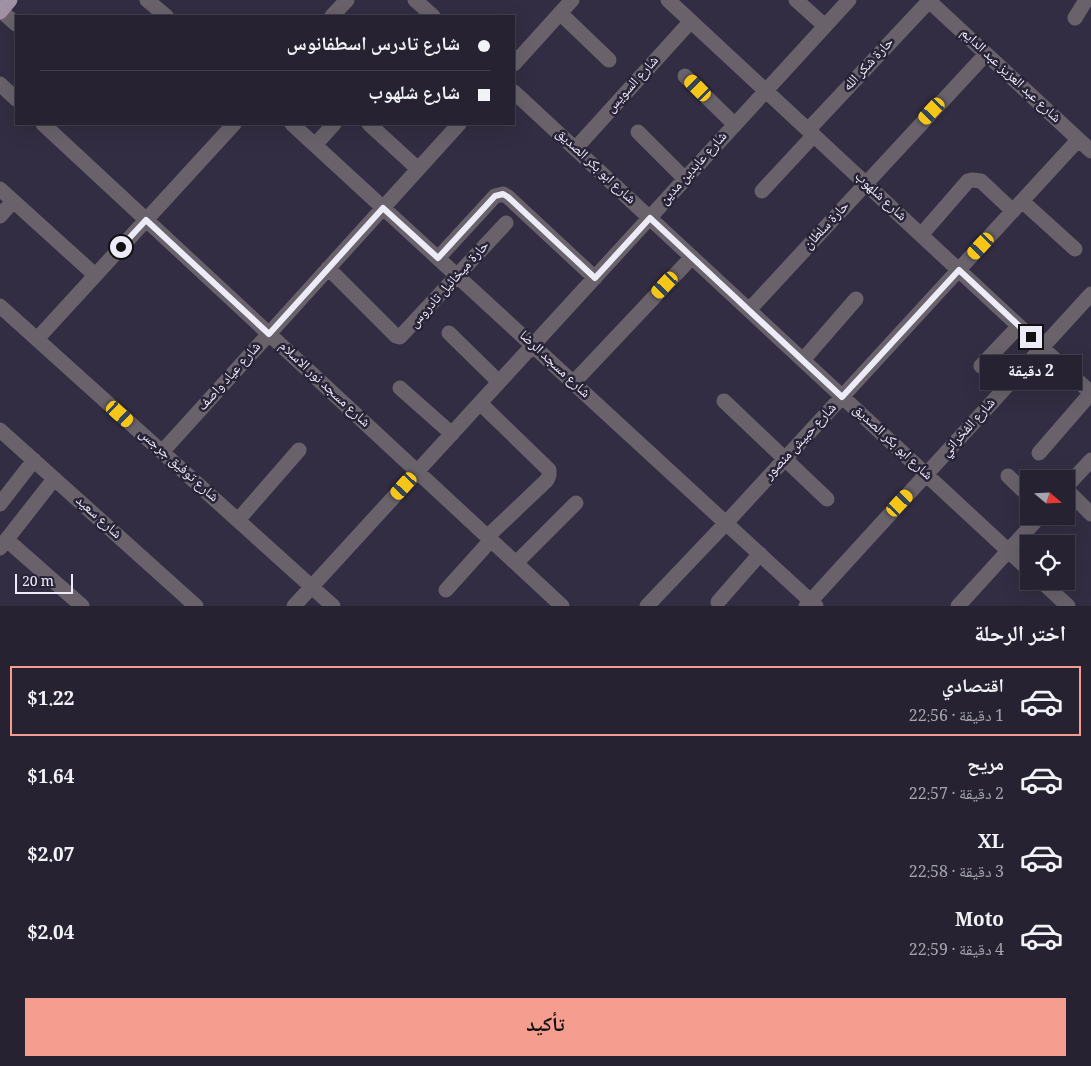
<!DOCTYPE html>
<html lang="ar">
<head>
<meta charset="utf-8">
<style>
	:root { --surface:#262232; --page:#322f3e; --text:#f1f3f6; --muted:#a4a4ac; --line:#423f4d; --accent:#f59d8e }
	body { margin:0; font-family:Georgia,"Noto Naskh Arabic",serif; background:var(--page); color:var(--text); direction:rtl; height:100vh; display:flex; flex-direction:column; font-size:19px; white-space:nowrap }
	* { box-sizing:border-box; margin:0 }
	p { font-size:16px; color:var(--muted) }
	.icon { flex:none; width:28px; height:28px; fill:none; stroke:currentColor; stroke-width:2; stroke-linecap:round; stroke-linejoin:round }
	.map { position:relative; height:606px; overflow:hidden; direction:ltr }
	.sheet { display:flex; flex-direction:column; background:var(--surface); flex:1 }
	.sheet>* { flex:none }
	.banner { position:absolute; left:15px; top:15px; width:500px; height:110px; border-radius:0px; box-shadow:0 5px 20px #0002,0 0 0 1px var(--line); direction:rtl; display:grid; align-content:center; height:110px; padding:0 25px; background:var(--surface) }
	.needle { width:32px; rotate:109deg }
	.tools { position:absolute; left:1020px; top:470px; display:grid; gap:10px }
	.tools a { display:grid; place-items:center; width:55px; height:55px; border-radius:0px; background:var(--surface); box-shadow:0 5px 20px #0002,0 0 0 1px var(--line); font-size:25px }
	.scale { position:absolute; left:15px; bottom:12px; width:58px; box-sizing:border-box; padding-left:5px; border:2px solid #eeebf9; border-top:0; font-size:14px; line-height:18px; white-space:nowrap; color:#eeebf9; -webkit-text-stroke:4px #292338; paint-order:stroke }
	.end { position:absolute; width:22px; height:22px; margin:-11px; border:6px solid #eeebf9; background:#111; box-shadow:0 0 0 2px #111 }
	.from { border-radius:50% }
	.bubble { position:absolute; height:35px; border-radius:0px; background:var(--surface); box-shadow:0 5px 20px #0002,0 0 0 1px var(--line); font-size:16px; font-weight:700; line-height:35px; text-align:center; direction:rtl }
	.car { position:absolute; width:15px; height:30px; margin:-15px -8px; border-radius:6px; box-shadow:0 0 4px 1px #0007; background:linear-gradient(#f5c518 24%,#345 0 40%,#f5c518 0 76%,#345 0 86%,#f5c518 0) }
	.banner b { display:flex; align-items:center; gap:18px; height:48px; font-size:19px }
	.banner b+b { border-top:1px solid var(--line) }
	.banner i { width:12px; height:12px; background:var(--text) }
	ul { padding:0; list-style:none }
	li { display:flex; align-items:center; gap:15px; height:70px; margin:0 10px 8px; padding:0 15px; border:2px solid transparent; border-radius:0px }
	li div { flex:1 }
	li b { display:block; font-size:19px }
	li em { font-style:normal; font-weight:700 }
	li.active { border-color:var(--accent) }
	li>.icon { width:45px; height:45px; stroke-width:1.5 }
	h2 { padding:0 25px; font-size:22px; line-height:60px }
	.primary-button { display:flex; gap:10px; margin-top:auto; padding:10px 25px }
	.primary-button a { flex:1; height:58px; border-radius:0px; background:var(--accent); color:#111; font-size:20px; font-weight:700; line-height:58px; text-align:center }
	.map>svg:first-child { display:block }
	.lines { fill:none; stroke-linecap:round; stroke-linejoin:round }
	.minor { stroke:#69626b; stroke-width:15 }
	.major { stroke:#a091a4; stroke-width:15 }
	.route { stroke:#eeebf9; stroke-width:6 }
	.labels { text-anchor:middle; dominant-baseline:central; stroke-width:5; stroke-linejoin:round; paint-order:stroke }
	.street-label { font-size:14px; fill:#eeebf9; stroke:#292338 }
</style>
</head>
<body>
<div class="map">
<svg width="1091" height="606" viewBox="0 0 1091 606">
	<rect width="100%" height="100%" fill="#332d43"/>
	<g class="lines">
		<!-- minor -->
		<path class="minor" d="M147 0 166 16
			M415 0 433 16
			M668 0 1091 393
			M796 0 825 26
			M928 0 1091 151
			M1 11 16 24
			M560 13 609 60
			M332 16 347 0
			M1075 18 1086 0
			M514 64 572 0
			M685 76 735 125
			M0 84 16 99
			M514 92 1029 570
			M43 124 562 606
			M292 124 816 606
			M369 124 418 169
			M808 130 929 1
			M638 132 685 179
			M315 145 334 124
			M575 149 691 21
			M0 189 95 275
			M762 191 814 135
			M1022 201 1075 249
			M0 216 13 201
			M921 235 968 181 972 180 981 181 1013 211
			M438 258 495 196 503 194 508 197 595 278
			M328 268 396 336 400 337 506 223
			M0 306 333 606
			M749 310 986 54
			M449 333 499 382
			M37 339 234 124
			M803 360 856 299
			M981 366 1019 326
			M573 383 692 257
			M400 388 452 434
			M724 401 827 499
			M480 403 549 470V475L547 480 487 537
			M0 430 196 606
			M162 452 459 124
			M1039 453 1091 393
			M1008 476 1029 496
			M1066 487 1091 460
			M1066 489 1091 514
			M0 504 34 460
			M238 520 299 450
			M7 540 82 606
			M0 548 54 479
			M516 563 576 503
			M1041 581 1068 606
			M446 590 491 540
			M718 602 760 554
			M294 606 849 0
			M647 606 726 523 1078 140
			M806 606 1091 294
			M958 606 1040 516"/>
		<!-- major -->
		<path class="major" d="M0 12 10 0"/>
	</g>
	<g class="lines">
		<!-- route -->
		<path class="route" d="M121 247 146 220 269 334 383 208 438 258 495 196 503 194 508 197 595 278 650 218 842 397 959 270 1031 337"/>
	</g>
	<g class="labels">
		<!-- street labels -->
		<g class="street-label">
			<text transform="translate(869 65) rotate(-47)">حارة شكر الله</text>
			<text transform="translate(1010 76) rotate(43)">شارع عبد العزيز عبد الدايم</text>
			<text transform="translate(633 85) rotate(-48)">شارع السويس</text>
			<text transform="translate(595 167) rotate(43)">شارع ابو بكر الصديق</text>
			<text transform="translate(694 169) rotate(-48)">شارع عابدين مدين</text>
			<text transform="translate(880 197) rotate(43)">شارع شلهوب</text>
			<text transform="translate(827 226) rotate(-47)">حارة سلطان</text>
			<text transform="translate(450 285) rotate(-48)">حارة ميخائيل تادروس</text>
			<text transform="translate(554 365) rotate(43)">شارع مسجد الرضا</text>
			<text transform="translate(230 377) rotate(-48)">شارع عياد واصف</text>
			<text transform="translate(324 385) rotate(43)">شارع مسجد نور الاسلام</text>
			<text transform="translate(969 428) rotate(-48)">شارع الفخراني</text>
			<text transform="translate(801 442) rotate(-47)">شارع حبيش منصور</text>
			<text transform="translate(892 443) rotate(43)">شارع ابو بكر الصديق</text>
			<text transform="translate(178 466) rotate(42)">شارع توفيق جرجس</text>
			<text transform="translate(98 518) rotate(42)">شارع سعيد</text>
		</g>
	</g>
</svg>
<div class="tools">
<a><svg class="needle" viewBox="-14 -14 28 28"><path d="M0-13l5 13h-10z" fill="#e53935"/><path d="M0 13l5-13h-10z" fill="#a4a4ac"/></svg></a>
<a><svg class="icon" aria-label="locate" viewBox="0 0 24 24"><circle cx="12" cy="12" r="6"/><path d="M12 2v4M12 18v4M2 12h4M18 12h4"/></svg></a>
</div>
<div class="scale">20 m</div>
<i class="end from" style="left:121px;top:247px"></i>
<i class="end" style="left:1031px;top:337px"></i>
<div class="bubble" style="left:980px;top:355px;width:102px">2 دقيقة</div>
<i class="car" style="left:698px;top:88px;rotate:315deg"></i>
<i class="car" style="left:932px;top:111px;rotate:223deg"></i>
<i class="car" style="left:981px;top:246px;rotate:223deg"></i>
<i class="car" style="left:665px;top:285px;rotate:223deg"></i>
<i class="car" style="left:120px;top:414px;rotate:132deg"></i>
<i class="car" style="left:404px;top:486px;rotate:222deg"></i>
<i class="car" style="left:900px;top:503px;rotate:43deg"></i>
<div class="banner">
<b><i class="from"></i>شارع تادرس اسطفانوس</b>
<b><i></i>شارع شلهوب</b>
</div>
</div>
<section class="sheet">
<h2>اختر الرحلة</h2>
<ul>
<li class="active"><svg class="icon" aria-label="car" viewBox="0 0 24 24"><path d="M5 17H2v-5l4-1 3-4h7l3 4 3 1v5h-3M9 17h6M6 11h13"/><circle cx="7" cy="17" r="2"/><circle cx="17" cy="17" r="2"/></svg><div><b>اقتصادي</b><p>1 دقيقة · 22:56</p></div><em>$1.22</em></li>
<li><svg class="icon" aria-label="car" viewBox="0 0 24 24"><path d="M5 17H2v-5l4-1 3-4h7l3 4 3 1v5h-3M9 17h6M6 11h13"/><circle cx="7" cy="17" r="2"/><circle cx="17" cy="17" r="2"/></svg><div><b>مريح</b><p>2 دقيقة · 22:57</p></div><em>$1.64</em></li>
<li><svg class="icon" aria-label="car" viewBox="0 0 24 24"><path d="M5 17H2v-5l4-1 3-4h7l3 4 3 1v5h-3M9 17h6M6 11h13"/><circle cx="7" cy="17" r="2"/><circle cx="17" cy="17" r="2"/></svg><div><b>XL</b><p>3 دقيقة · 22:58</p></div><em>$2.07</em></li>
<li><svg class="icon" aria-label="car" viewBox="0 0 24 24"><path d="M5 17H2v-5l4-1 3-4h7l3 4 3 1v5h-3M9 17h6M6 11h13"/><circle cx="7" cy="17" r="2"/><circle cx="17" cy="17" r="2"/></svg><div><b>Moto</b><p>4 دقيقة · 22:59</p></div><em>$2.04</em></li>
</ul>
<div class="primary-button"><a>تأكيد</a></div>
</section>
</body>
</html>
